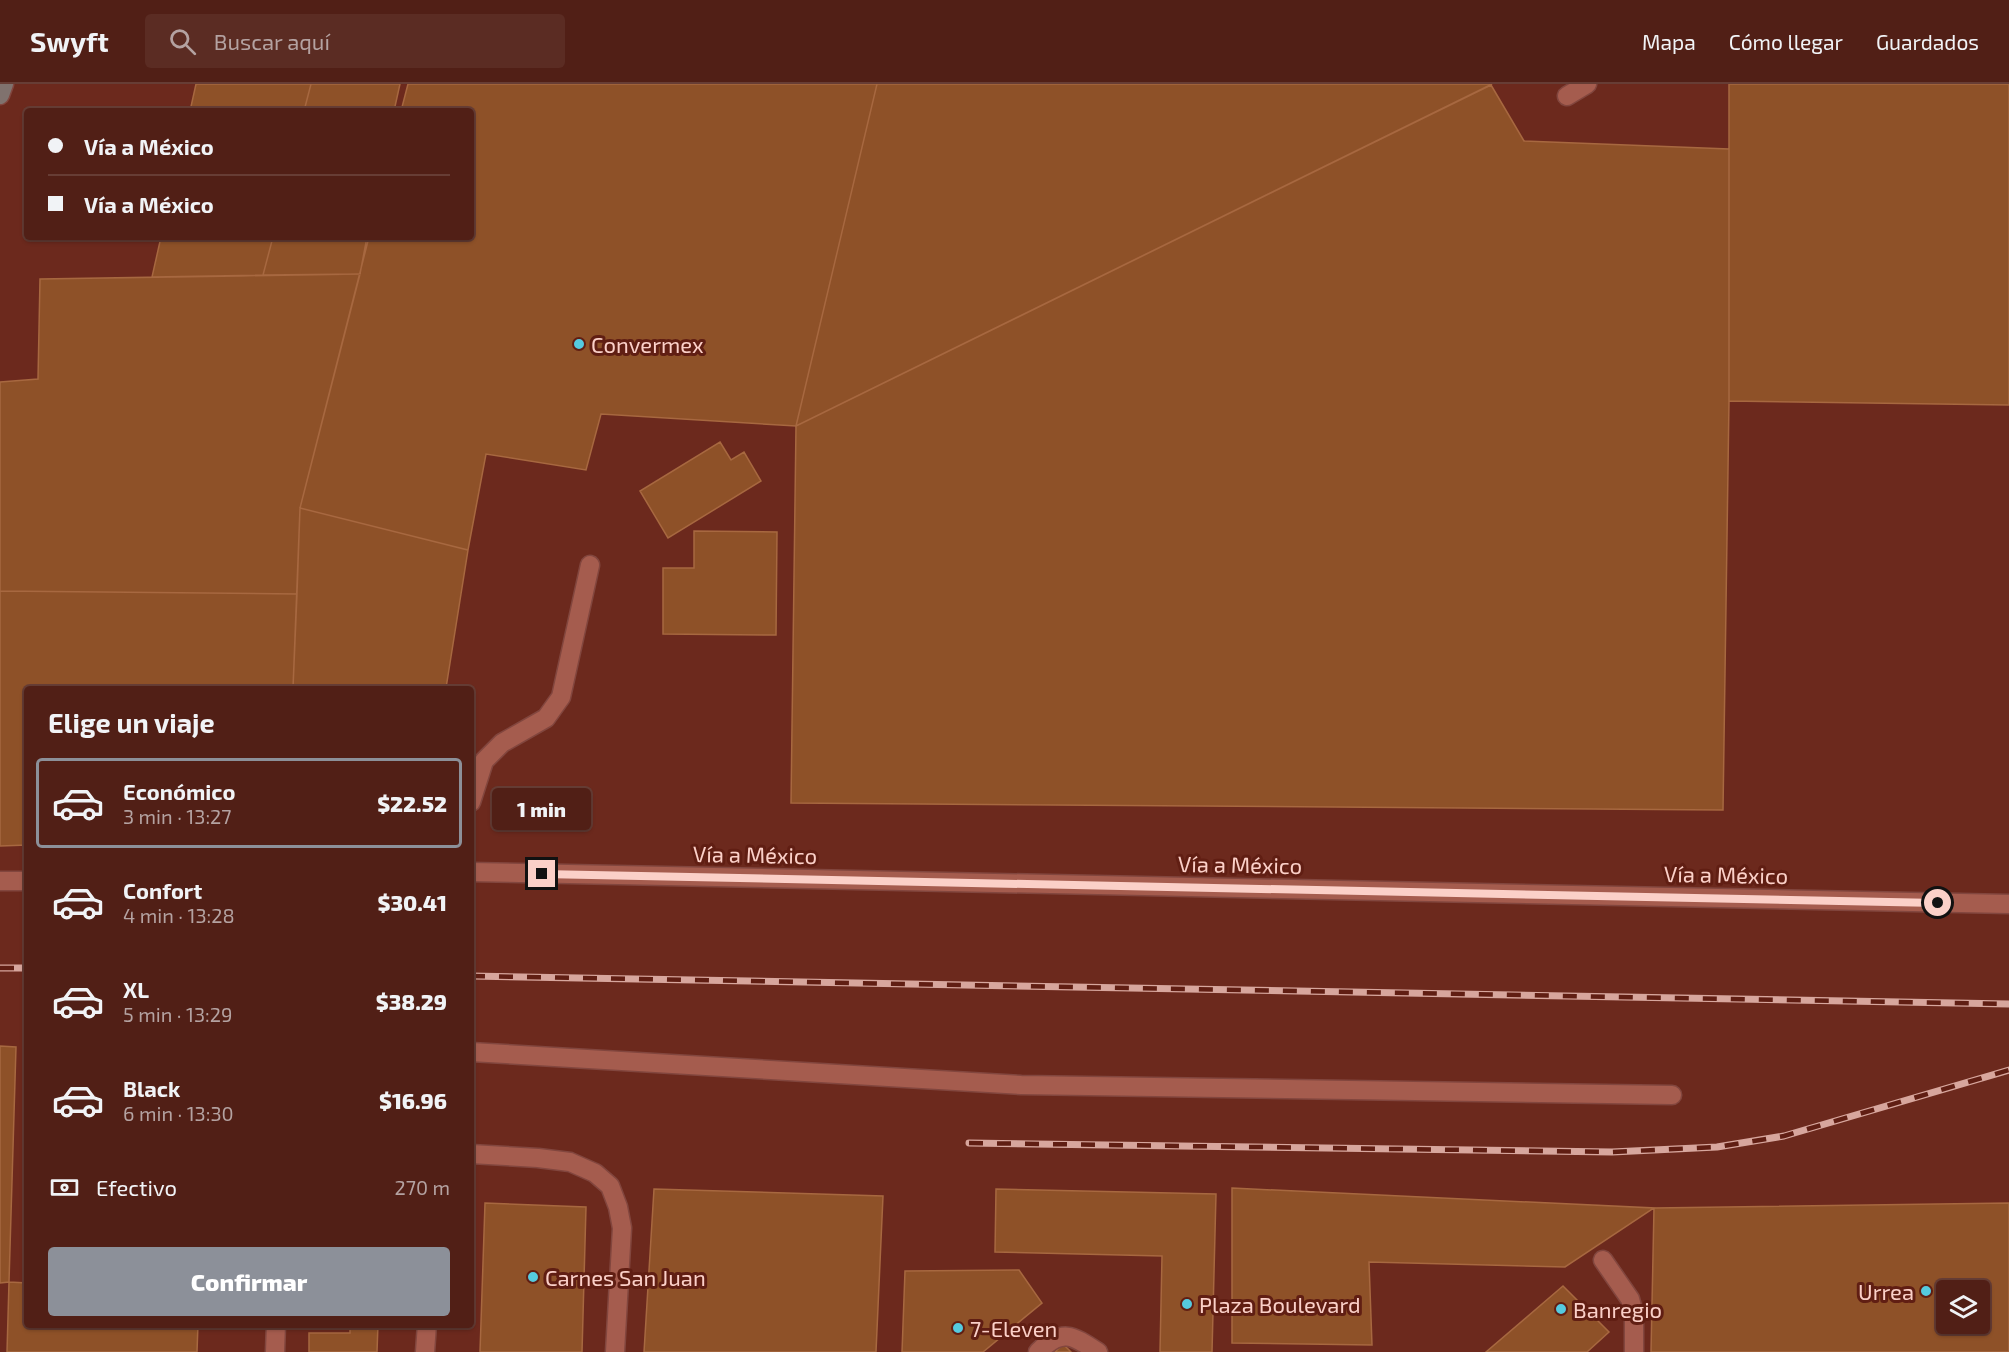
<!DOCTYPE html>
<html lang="es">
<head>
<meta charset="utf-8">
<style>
	:root { --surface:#511f16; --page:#5b2c23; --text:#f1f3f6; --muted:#b4a2a1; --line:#673d35; --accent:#8c9099 }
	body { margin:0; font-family:"Exo 2",sans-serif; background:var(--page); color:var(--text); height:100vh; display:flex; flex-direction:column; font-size:22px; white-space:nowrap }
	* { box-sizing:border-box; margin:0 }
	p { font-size:20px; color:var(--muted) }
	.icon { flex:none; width:33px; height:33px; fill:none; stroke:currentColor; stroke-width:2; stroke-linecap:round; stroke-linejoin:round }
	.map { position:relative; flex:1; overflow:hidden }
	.details { position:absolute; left:24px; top:602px; width:450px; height:642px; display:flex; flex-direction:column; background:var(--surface); border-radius:6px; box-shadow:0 2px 4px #0004,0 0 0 2px var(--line) }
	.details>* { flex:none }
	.top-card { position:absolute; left:24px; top:24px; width:450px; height:132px; border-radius:6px; box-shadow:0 2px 4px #0004,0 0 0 2px var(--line); display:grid; align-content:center; height:132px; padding:0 24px; background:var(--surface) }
	.buttons { position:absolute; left:1936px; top:1196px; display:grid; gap:12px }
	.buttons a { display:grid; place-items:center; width:54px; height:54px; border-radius:6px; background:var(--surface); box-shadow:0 2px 4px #0004,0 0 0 2px var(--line); font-size:30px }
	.end { position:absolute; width:27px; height:27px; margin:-14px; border:8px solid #fbd0c8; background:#111; box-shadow:0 0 0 3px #111 }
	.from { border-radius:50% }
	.bubble { position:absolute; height:42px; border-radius:6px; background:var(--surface); box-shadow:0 2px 4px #0004,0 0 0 2px var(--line); font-size:20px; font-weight:800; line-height:42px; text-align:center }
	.top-card b { display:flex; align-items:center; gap:21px; height:57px; font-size:22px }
	.top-card b+b { border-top:2px solid var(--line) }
	.top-card i { width:15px; height:15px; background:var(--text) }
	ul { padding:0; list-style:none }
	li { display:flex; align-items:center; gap:18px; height:90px; margin:0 12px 9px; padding:0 12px; border:3px solid transparent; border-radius:6px }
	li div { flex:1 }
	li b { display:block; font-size:22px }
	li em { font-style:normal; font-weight:800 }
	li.on { border-color:var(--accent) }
	li>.icon { width:54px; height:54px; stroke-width:1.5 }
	h2 { padding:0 24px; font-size:27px; line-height:72px }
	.pay { display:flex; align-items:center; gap:15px; height:66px; padding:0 24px; font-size:22px }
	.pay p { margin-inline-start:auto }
	.primary-button { display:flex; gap:12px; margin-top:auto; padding:12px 24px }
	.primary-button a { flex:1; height:69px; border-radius:6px; background:var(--accent); color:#fff; font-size:24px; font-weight:800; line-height:69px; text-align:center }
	header { display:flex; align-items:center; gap:36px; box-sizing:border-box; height:84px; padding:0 30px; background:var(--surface); border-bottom:2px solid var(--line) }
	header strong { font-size:28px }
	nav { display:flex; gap:33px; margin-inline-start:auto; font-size:21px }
	.search { width:420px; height:54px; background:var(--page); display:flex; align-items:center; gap:15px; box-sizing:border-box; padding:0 21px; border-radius:6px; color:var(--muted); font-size:22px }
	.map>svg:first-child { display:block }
	.building { fill:#8e5128; stroke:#a76840; stroke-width:1.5; fill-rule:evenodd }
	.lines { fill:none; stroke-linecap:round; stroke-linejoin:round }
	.lane-casing { stroke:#82463e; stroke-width:21 }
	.street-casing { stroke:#82463e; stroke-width:21 }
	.secondary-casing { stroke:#82463e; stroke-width:21 }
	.lane { stroke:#a55c4e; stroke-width:18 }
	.street { stroke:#a55c4e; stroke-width:18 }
	.secondary { stroke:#80726e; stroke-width:18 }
	.rail-casing { stroke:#d7a69d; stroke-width:7 }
	.rail { stroke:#601e13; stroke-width:4.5; stroke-dasharray:14; stroke-linecap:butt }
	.route { stroke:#fbd0c8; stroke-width:8 }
	.poi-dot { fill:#55cadf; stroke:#601e13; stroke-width:2 }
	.labels { text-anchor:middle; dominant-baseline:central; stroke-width:6; stroke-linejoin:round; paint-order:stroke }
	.poi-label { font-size:22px; fill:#fbd0c8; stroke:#601e13; text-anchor:start }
	.street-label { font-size:22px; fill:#fbd0c8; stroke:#601e13 }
</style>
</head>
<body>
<header>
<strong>Swyft</strong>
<div class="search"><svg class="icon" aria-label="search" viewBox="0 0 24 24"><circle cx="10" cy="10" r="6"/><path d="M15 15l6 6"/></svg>Buscar aquí</div>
<nav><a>Mapa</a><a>Cómo llegar</a><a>Guardados</a></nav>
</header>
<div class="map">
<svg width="2009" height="1268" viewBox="0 0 2009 1268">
	<rect width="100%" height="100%" fill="#6c291d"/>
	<!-- building -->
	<path class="building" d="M196 0H311L304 27H190Z
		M311 0H400L394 27H304Z
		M408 0H877L796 342 601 330 586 386 486 370 468 466 300 424 369 153H471V27H401Z
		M877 0H1492L796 342Z
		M1729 0H2009V321L1729 317Z
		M1491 1 1524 57 1729 65V317L1723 726 791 719 796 342Z
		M161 153H273L263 191 152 193Z
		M273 153H367L360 190 263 191Z
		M360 190 300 424 297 510 0 507V298L38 295 40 195Z
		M720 358 731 376 744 368 761 397 668 454 640 407Z
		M300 424 468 466 446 604H293Z
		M694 447 777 448 776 551 663 550V484H694Z
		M0 507 297 510 293 604H27V761L0 762Z
		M0 962 16 963 9 1198 0 1199Z
		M1232 1104 1654 1124 1565 1183 1369 1178 1372 1261 1232 1259Z
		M654 1105 883 1112 876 1268H644Z
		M996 1105 1216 1110 1212 1268H1160L1162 1172 995 1168Z
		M485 1119 586 1123 582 1268H480Z
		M2009 1119V1268H1651L1654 1124ZM1947 1206H1980V1239H1947Z
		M1019 1186 1042 1219 983 1268H902L905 1187Z
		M9 1198 27 1199V1240H198L197 1268H7Z
		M1563 1202 1609 1248 1587 1268H1486Z
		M350 1240H378L377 1268H309V1249H350Z
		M1063 1260 1071 1268H1055Z"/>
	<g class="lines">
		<defs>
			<path id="lane" d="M1567 12 1587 0
				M471 718 484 677 502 659 546 634 561 613 590 481
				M471 968 1021 1001 1672 1011
				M471 1070 538 1074 570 1078 595 1089 610 1102 618 1123 622 1144 615 1268
				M1603 1176 1630 1215 1634 1230V1268
				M275 1268 276 1240
				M425 1268 427 1240
				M1038 1268C1062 1244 1072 1251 1098 1268"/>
			<path id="street" d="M471 788 2009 820
				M0 797H27"/>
			<path id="secondary" d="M0 11 4 0"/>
		</defs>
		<!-- lane casing -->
		<use href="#lane" class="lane-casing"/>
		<!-- street casing -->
		<use href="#street" class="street-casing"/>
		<!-- secondary casing -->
		<use href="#secondary" class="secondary-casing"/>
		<!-- lane -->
		<use href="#lane" class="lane"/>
		<!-- street -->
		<use href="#street" class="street"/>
		<!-- secondary -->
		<use href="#secondary" class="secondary"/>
		<defs>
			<path id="rail" d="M0 884H27
				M471 892 2009 920
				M969 1059 1612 1068 1717 1063 1784 1052 2009 986"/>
		</defs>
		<!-- rail casing -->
		<use href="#rail" class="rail-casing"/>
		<!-- rail -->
		<use href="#rail" class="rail"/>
	</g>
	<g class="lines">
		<!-- route -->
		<path class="route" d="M542 790 1938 819"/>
	</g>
	<!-- markers -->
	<g class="poi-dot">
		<circle cx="579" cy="260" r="6"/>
		<circle cx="533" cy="1193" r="6"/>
		<circle cx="1926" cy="1207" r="6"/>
		<circle cx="1187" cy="1220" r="6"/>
		<circle cx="1561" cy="1225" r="6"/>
		<circle cx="958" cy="1244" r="6"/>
	</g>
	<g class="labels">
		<!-- poi labels -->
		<g class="poi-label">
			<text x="591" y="260">Convermex</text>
			<text x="545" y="1193">Carnes San Juan</text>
			<text x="1914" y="1207" text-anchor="end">Urrea</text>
			<text x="1199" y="1220">Plaza Boulevard</text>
			<text x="1573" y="1225">Banregio</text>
			<text x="970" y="1244">7-Eleven</text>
		</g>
		<!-- street labels -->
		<g class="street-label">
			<text transform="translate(755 770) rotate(1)">Vía a México</text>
			<text transform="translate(1240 780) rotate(1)">Vía a México</text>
			<text transform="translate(1726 790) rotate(1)">Vía a México</text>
		</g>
	</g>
</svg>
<div class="buttons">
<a><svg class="icon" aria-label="layers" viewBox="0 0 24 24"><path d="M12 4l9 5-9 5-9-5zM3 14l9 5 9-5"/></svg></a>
</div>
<i class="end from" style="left:1938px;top:819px"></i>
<i class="end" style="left:542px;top:790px"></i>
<div class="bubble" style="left:492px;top:704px;width:99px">1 min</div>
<div class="top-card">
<b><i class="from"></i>Vía a México</b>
<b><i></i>Vía a México</b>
</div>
<section class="details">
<h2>Elige un viaje</h2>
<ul>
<li class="on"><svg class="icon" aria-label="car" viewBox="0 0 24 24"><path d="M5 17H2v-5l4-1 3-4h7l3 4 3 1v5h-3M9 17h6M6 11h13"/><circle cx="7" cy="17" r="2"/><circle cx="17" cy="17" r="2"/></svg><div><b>Económico</b><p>3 min · 13:27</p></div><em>$22.52</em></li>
<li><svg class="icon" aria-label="car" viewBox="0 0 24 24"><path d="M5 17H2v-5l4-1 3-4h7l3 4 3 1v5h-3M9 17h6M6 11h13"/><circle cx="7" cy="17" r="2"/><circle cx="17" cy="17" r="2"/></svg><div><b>Confort</b><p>4 min · 13:28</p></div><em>$30.41</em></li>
<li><svg class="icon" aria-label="car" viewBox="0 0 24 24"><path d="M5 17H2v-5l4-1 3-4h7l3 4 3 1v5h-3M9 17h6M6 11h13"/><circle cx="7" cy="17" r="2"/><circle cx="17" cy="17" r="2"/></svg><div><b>XL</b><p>5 min · 13:29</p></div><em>$38.29</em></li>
<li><svg class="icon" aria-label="car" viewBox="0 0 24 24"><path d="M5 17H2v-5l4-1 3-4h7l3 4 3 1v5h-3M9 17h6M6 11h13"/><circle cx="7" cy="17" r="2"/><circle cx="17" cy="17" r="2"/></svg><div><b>Black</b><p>6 min · 13:30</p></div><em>$16.96</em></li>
</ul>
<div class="pay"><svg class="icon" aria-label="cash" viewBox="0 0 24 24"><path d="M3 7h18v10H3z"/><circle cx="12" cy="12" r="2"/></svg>Efectivo<p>270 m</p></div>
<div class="primary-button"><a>Confirmar</a></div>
</section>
</div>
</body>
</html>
